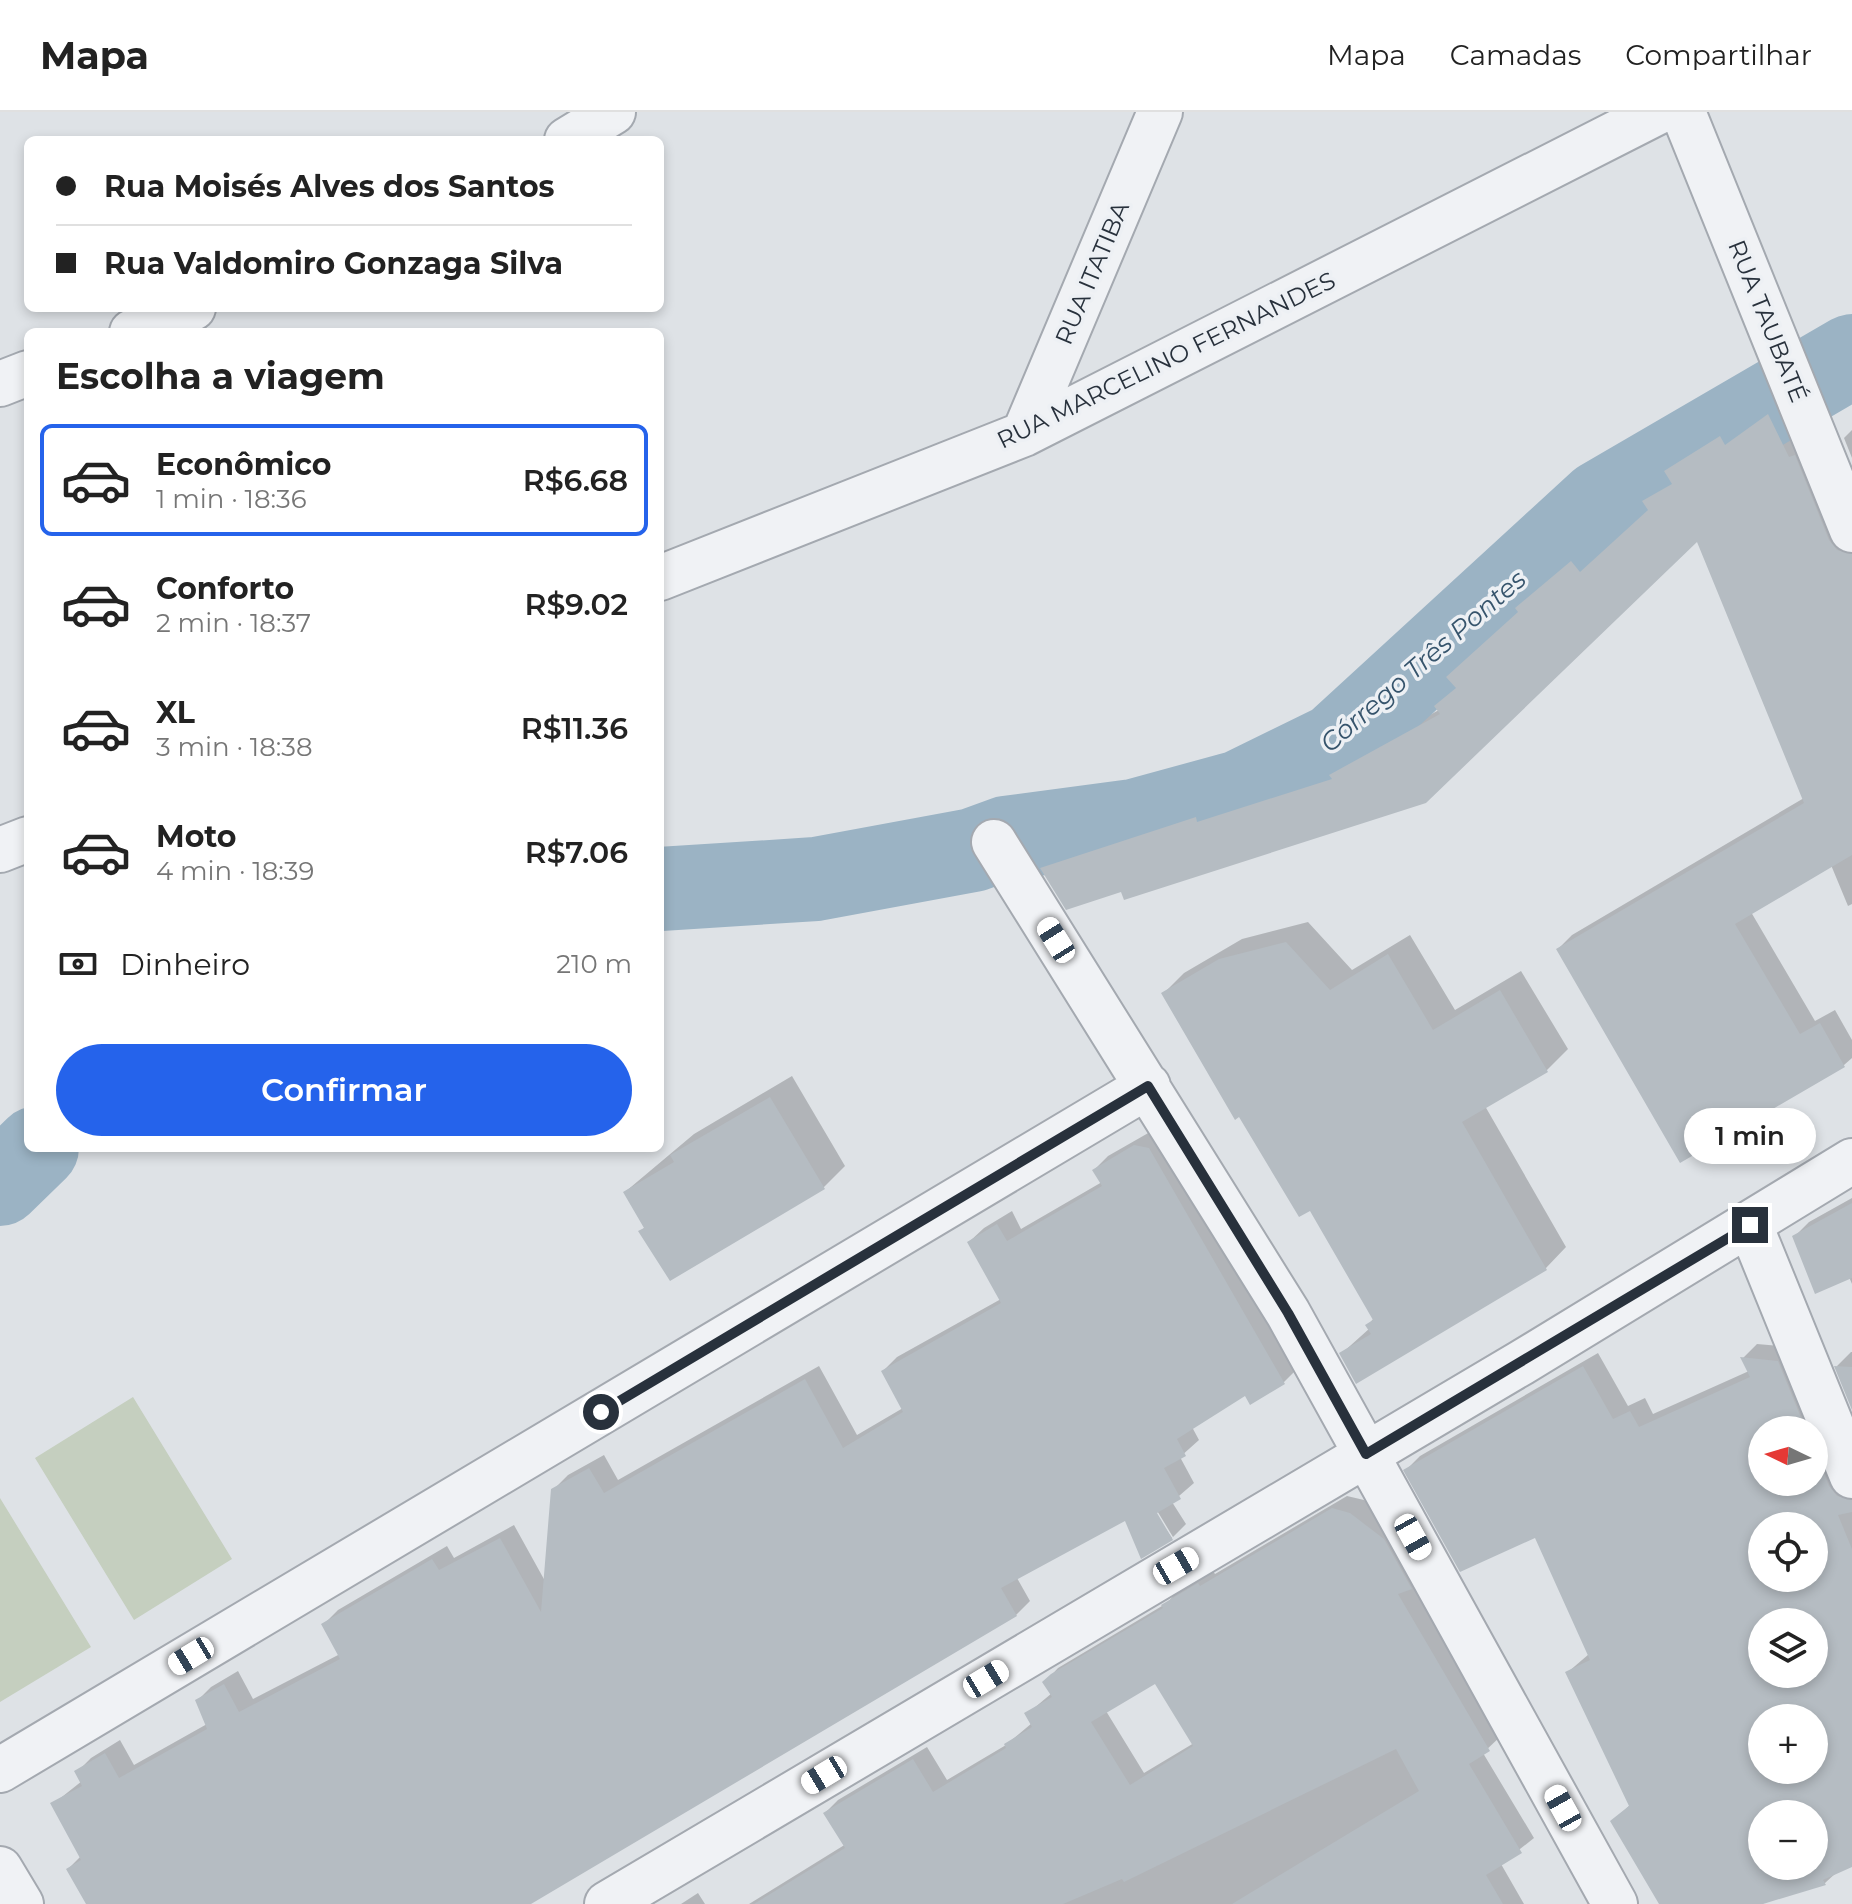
<!DOCTYPE html>
<html lang="pt">
<head>
<meta charset="utf-8">
<style>
	:root { --surface:#fff; --page:#f2f2f2; --text:#222; --muted:#767676; --line:#e0e0e0; --accent:#2563eb }
	body { margin:0; font-family:Montserrat,sans-serif; background:var(--page); color:var(--text); height:100vh; display:flex; flex-direction:column; font-size:30px; white-space:nowrap }
	* { box-sizing:border-box; margin:0 }
	p { font-size:26px; color:var(--muted) }
	.icon { flex:none; width:44px; height:44px; fill:none; stroke:currentColor; stroke-width:2; stroke-linecap:round; stroke-linejoin:round }
	.map { position:relative; flex:1; overflow:hidden }
	.side { position:absolute; left:24px; top:216px; width:640px; height:824px; display:flex; flex-direction:column; background:var(--surface); border-radius:12px; box-shadow:0 4px 12px #0003 }
	.side>* { flex:none }
	.banner { position:absolute; left:24px; top:24px; width:640px; height:176px; border-radius:12px; box-shadow:0 4px 12px #0003; display:grid; align-content:center; height:176px; padding:0 32px; background:var(--surface) }
	.needle { width:52px; rotate:275deg }
	.buttons { position:absolute; left:1748px; top:1304px; display:grid; gap:16px }
	.buttons a { display:grid; place-items:center; width:80px; height:80px; border-radius:50%; background:var(--surface); box-shadow:0 4px 12px #0003; font-size:40px }
	.end { position:absolute; width:36px; height:36px; margin:-18px; border:10px solid #28313c; background:#fff; box-shadow:0 0 0 4px #fff }
	.from { border-radius:50% }
	.bubble { position:absolute; height:56px; border-radius:28px; background:var(--surface); box-shadow:0 4px 12px #0003; font-size:26px; font-weight:600; line-height:56px; text-align:center }
	.car { position:absolute; width:24px; height:48px; margin:-24px -12px; border-radius:10px; box-shadow:0 0 6px 2px #0007; background:linear-gradient(#fff 24%,#345 0 40%,#fff 0 76%,#345 0 86%,#fff 0) }
	.banner b { display:flex; align-items:center; gap:28px; height:76px; font-size:30px }
	.banner b+b { border-top:2px solid var(--line) }
	.banner i { width:20px; height:20px; background:var(--text) }
	ul { padding:0; list-style:none }
	li { display:flex; align-items:center; gap:24px; height:112px; margin:0 16px 12px; padding:0 16px; border:4px solid transparent; border-radius:12px }
	li div { flex:1 }
	li b { display:block; font-size:30px }
	li em { font-style:normal; font-weight:600 }
	li.selected { border-color:var(--accent) }
	li>.icon { width:72px; height:72px; stroke-width:1.5 }
	h2 { padding:0 32px; font-size:36px; line-height:96px }
	.pay { display:flex; align-items:center; gap:20px; height:88px; padding:0 32px; font-size:30px }
	.pay p { margin-inline-start:auto }
	.button { display:flex; gap:16px; margin-top:auto; padding:16px 32px }
	.button a { flex:1; height:92px; border-radius:48px; background:var(--accent); color:#fff; font-size:32px; font-weight:600; line-height:92px; text-align:center }
	header { display:flex; align-items:center; gap:48px; box-sizing:border-box; height:112px; padding:0 40px; background:var(--surface); border-bottom:2px solid var(--line) }
	header strong { font-size:38px }
	nav { display:flex; gap:44px; margin-inline-start:auto; font-size:28px }
	.map>svg:first-child { display:block }
	.green { fill:#c5cfbf }
	.shadow { fill:#0003; fill-rule:evenodd }
	.lines { fill:none; stroke-linecap:round; stroke-linejoin:round }
	.river { stroke:#9bb3c4; stroke-width:84 }
	.building { fill:#b5bcc2; fill-rule:evenodd }
	.minor-casing { stroke:#a4a9b0; stroke-width:48 }
	.minor { stroke:#f0f2f5; stroke-width:44 }
	.route { stroke:#28313c; stroke-width:10 }
	.labels { text-anchor:middle; dominant-baseline:central; stroke-width:7; stroke-linejoin:round; paint-order:stroke }
	.street-label { font-size:24px; fill:#28313c; stroke:#edf0f4 }
	.water-label { font-size:26px; font-style:italic; fill:#36546c; stroke:#edf0f4 }
</style>
</head>
<body>
<header>
<strong>Mapa</strong>
<nav><a>Mapa</a><a>Camadas</a><a>Compartilhar</a></nav>
</header>
<div class="map">
<svg width="1852" height="1792" viewBox="0 0 1852 1792">
	<rect width="100%" height="100%" fill="#dee2e6"/>
	<!-- green -->
	<path class="green" d="M133 1285 232 1447 134 1508 35 1346Z
		M0 1386 91 1535 0 1590Z"/>
	<!-- shadow -->
	<path class="shadow" d="M1852 243V269L1845 250Z
		M1783 290 1852 424V792L1848 794 1831 753 1751 800 1815 909 1835 898 1852 928V946L1844 953 1681 1048 1558 837 1572 823 1804 686 1698 427 1425 689 1122 778 1042 756 1056 742 1210 692 1212 696 1338 657 1346 648 1439 598 1436 595 1458 574 1532 482 1586 436 1596 447 1651 397 1645 389 1672 368 1666 359 1680 345 1735 311 1740 320Z
		M1852 318V346L1844 326Z
		M1308 810 1352 858 1410 823 1455 898 1521 859 1568 937 1547 958 1485 994 1566 1135 1546 1156 1341 1242 1370 1216 1368 1213 1374 1206 1310 1096 1163 882 1184 861 1242 827Z
		M792 964 845 1054 823 1076 640 1120 646 1114 625 1080 694 1022Z
		M1150 1020 1163 1022 1298 1256 1284 1270 1250 1290 1246 1281 1192 1315 1199 1328 1180 1345 1194 1371 1172 1390 1186 1412 1173 1425 1153 1392 1150 1394 1172 1426 1142 1444 1126 1406 1017 1466 1030 1489 1016 1503 527 1792H485L482 1785 470 1792H150L146 1785 134 1792H88L68 1757 81 1744 53 1692 82 1669 77 1660 91 1646 120 1628 134 1653 207 1612 197 1589 211 1575 238 1559 253 1587 340 1542 324 1512 338 1498 447 1434 454 1446 514 1413 545 1469 553 1378 568 1363 604 1343 618 1368 819 1254 857 1323 903 1296 883 1259 897 1245 1001 1187 969 1130 984 1116 1012 1099 1021 1117 1102 1070 1094 1058 1108 1044Z
		M1852 1086V1172L1849 1165 1794 1125 1809 1110Z
		M1757 1232 1792 1235 1852 1370V1753L1837 1760 1825 1771 1761 1792H1660L1613 1709 1631 1692 1568 1560 1589 1542 1536 1423 1406 1358 1420 1344 1598 1241 1628 1294 1645 1286 1653 1302 1749 1259 1743 1246ZM1762 1318H1814V1370H1762ZM1762 1414H1814V1466H1762ZM1762 1510H1814V1562H1762ZM1762 1606H1814V1658H1762ZM1762 1702H1814V1754H1762Z
		M1851 1240H1852V1292L1837 1254Z
		M1347 1384 1364 1388 1398 1414 1502 1623 1483 1641 1534 1726 1501 1752 1524 1792H749L846 1732 825 1701 838 1688 927 1635 947 1668 1006 1633 1032 1611 1027 1602 1052 1581 1045 1570 1058 1556 1167 1491 1177 1480 1213 1459 1215 1462ZM1156 1569 1194 1631 1144 1661 1106 1599Z
		M698 1781 705 1792H681Z"/>
	<g class="lines">
		<!-- river -->
		<path class="river" d="M660 777 816 767 973 738 1006 726 1134 709 1240 680 1336 633 1601 390 1852 244
			M0 1072 37 1036"/>
	</g>
	<!-- building -->
	<path class="building" d="M1768 302 1789 345 1795 343 1829 428 1837 438 1852 442V743L1735 812 1800 922 1820 911 1845 955 1680 1051 1556 837 1804 691 1697 430 1426 691 1124 788 1121 780 1066 798 1040 756 1196 705 1197 710 1332 667 1329 663 1440 602 1434 594 1456 576 1446 565 1518 500 1515 496 1571 449 1580 460 1648 398 1642 389 1672 372 1664 359 1720 324 1725 333Z
		M1286 830 1330 878 1388 842 1433 918 1500 878 1548 960 1462 1010 1547 1158 1356 1272 1339 1241 1371 1222 1365 1213 1373 1208 1310 1099 1299 1105 1239 1005 1235 1008 1161 881 1219 847Z
		M770 985 825 1077 670 1169 638 1119 644 1116 623 1080 674 1050 670 1043Z
		M1134 1033 1149 1036 1285 1272 1250 1293 1245 1284 1177 1327 1186 1344 1164 1356 1181 1387 1157 1401 1173 1428 1141 1447 1125 1409 1001 1476 1017 1504 531 1792H86L66 1757 81 1748 50 1691 82 1674 74 1659 105 1641 119 1666 207 1617 195 1588 224 1572 239 1600 340 1547 321 1512 432 1447 439 1458 500 1426 541 1500 551 1377 589 1356 604 1381 805 1267 843 1336 903 1300 881 1259 1001 1191 967 1130 997 1112 1007 1129 1102 1074 1092 1058Z
		M1852 1091V1166L1815 1182 1792 1124Z
		M1740 1245 1778 1249 1806 1318H1762V1370H1814V1337L1829 1374 1837 1384 1852 1388V1400L1838 1403 1852 1437V1755L1823 1768 1826 1773 1763 1792H1659L1610 1709 1629 1694 1565 1560 1590 1548 1535 1426 1460 1460 1403 1358 1583 1254 1613 1307 1630 1299 1639 1315 1750 1265ZM1762 1414H1814V1466H1762ZM1762 1510H1814V1562H1762ZM1762 1606H1814V1658H1762ZM1762 1702H1814V1754H1762Z
		M1834 1254 1852 1255V1298Z
		M1332 1396 1350 1401 1384 1427 1412 1477 1398 1482 1490 1639 1469 1652 1522 1741 1486 1763 1503 1792H1232L1419 1679 1396 1637 1124 1770 1122 1767 1063 1792H754L845 1736 823 1701 913 1647 933 1680 1006 1636 1004 1632 1032 1615 1024 1601 1052 1585 1042 1570 1051 1562 1163 1496 1161 1493 1198 1471 1200 1474ZM1155 1572 1193 1634 1130 1673 1091 1610Z"/>
	<g class="lines">
		<defs>
			<path id="minor" d="M1683 0 1852 418
				M567 28 613 0
				M132 220 193 196
				M0 272 28 261
				M1024 322 1160 0
				M660 466 1024 322 1658 0
				M994 730 1288 1201 1615 1792
				M0 738 28 727
				M1750 1113 1852 1364
				M0 1658 1148 974
				M0 1757 21 1792
				M607 1792 1521 1251 1852 1049"/>
		</defs>
		<!-- minor casing -->
		<use href="#minor" class="minor-casing"/>
		<!-- minor -->
		<use href="#minor" class="minor"/>
	</g>
	<g class="lines">
		<!-- route -->
		<path class="route" d="M601 1300 1148 974 1288 1201 1366 1342 1750 1113"/>
	</g>
	<g class="labels">
		<!-- street labels -->
		<g class="street-label">
			<text transform="translate(1092 161) rotate(-67)">RUA ITATIBA</text>
			<text transform="translate(1768 209) rotate(68)">RUA TAUBATÉ</text>
			<text transform="translate(1166 248) rotate(-26)">RUA MARCELINO FERNANDES</text>
		</g>
		<!-- water labels -->
		<g class="water-label">
			<text transform="translate(1423 549) rotate(-41)">Córrego Três Pontes</text>
		</g>
	</g>
</svg>
<div class="buttons">
<a><svg class="needle" viewBox="-14 -14 28 28"><path d="M0-13l5 13h-10z" fill="#e53935"/><path d="M0 13l5-13h-10z" fill="#767676"/></svg></a>
<a><svg class="icon" aria-label="locate" viewBox="0 0 24 24"><circle cx="12" cy="12" r="6"/><path d="M12 2v4M12 18v4M2 12h4M18 12h4"/></svg></a>
<a><svg class="icon" aria-label="layers" viewBox="0 0 24 24"><path d="M12 4l9 5-9 5-9-5zM3 14l9 5 9-5"/></svg></a>
<a>+</a>
<a>−</a>
</div>
<i class="end from" style="left:601px;top:1300px"></i>
<i class="end" style="left:1750px;top:1113px"></i>
<div class="bubble" style="left:1684px;top:996px;width:132px">1 min</div>
<i class="car" style="left:1056px;top:828px;rotate:328deg"></i>
<i class="car" style="left:1413px;top:1425px;rotate:151deg"></i>
<i class="car" style="left:1176px;top:1454px;rotate:60deg"></i>
<i class="car" style="left:191px;top:1544px;rotate:239deg"></i>
<i class="car" style="left:986px;top:1567px;rotate:59deg"></i>
<i class="car" style="left:824px;top:1663px;rotate:239deg"></i>
<i class="car" style="left:1563px;top:1696px;rotate:331deg"></i>
<div class="banner">
<b><i class="from"></i>Rua Moisés Alves dos Santos</b>
<b><i></i>Rua Valdomiro Gonzaga Silva</b>
</div>
<section class="side">
<h2>Escolha a viagem</h2>
<ul>
<li class="selected"><svg class="icon" aria-label="car" viewBox="0 0 24 24"><path d="M5 17H2v-5l4-1 3-4h7l3 4 3 1v5h-3M9 17h6M6 11h13"/><circle cx="7" cy="17" r="2"/><circle cx="17" cy="17" r="2"/></svg><div><b>Econômico</b><p>1 min · 18:36</p></div><em>R$6.68</em></li>
<li><svg class="icon" aria-label="car" viewBox="0 0 24 24"><path d="M5 17H2v-5l4-1 3-4h7l3 4 3 1v5h-3M9 17h6M6 11h13"/><circle cx="7" cy="17" r="2"/><circle cx="17" cy="17" r="2"/></svg><div><b>Conforto</b><p>2 min · 18:37</p></div><em>R$9.02</em></li>
<li><svg class="icon" aria-label="car" viewBox="0 0 24 24"><path d="M5 17H2v-5l4-1 3-4h7l3 4 3 1v5h-3M9 17h6M6 11h13"/><circle cx="7" cy="17" r="2"/><circle cx="17" cy="17" r="2"/></svg><div><b>XL</b><p>3 min · 18:38</p></div><em>R$11.36</em></li>
<li><svg class="icon" aria-label="car" viewBox="0 0 24 24"><path d="M5 17H2v-5l4-1 3-4h7l3 4 3 1v5h-3M9 17h6M6 11h13"/><circle cx="7" cy="17" r="2"/><circle cx="17" cy="17" r="2"/></svg><div><b>Moto</b><p>4 min · 18:39</p></div><em>R$7.06</em></li>
</ul>
<div class="pay"><svg class="icon" aria-label="cash" viewBox="0 0 24 24"><path d="M3 7h18v10H3z"/><circle cx="12" cy="12" r="2"/></svg>Dinheiro<p>210 m</p></div>
<div class="button"><a>Confirmar</a></div>
</section>
</div>
</body>
</html>
